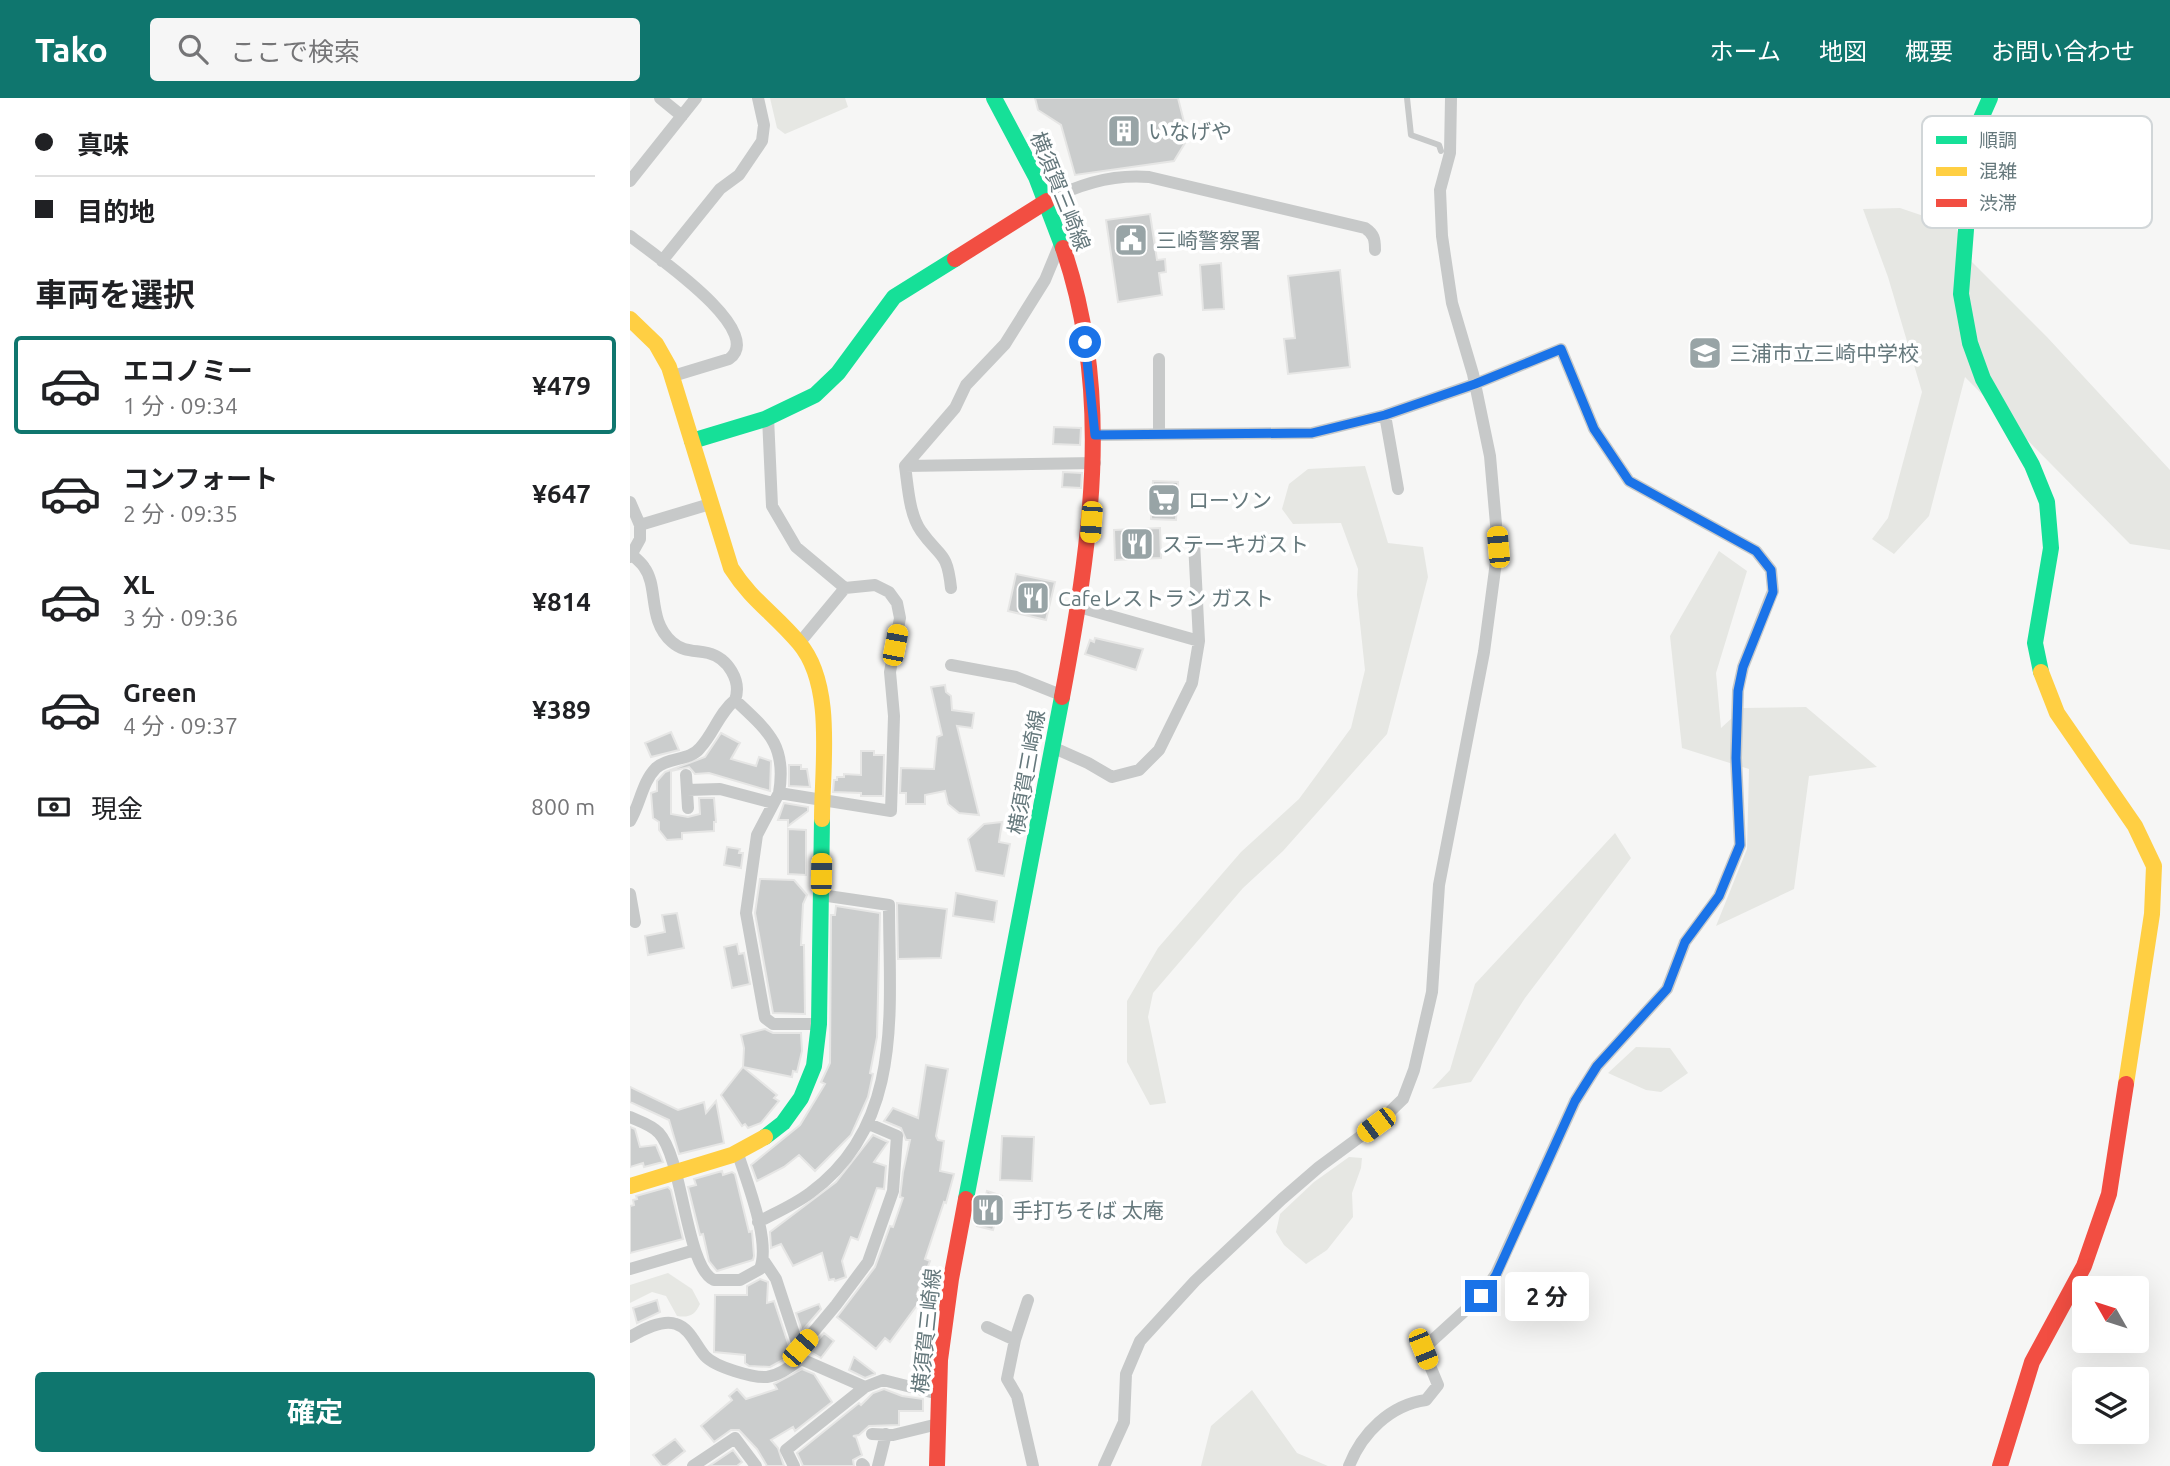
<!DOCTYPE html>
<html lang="ja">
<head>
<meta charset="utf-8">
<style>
	:root { --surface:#fff; --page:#f6f6f6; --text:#202124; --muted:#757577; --line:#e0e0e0; --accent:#0f766e }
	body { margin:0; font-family:Ubuntu,"Noto Sans JP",sans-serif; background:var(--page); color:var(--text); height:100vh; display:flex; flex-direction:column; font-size:26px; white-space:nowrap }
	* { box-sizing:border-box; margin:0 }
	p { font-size:23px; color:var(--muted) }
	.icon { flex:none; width:38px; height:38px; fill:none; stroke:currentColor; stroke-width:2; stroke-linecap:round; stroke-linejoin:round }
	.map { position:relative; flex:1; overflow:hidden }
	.sheet { display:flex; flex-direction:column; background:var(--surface); width:630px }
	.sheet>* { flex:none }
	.banner { display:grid; align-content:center; height:154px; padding:0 35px; background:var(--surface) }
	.needle { width:46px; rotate:309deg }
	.buttons { position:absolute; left:1442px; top:1178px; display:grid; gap:14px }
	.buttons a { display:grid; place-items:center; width:77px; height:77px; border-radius:7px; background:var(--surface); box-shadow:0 7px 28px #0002; font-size:35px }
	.end { position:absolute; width:32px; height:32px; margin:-16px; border:9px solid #1a73e8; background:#fff; box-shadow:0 0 0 4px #fff }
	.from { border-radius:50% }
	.bubble { position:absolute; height:49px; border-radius:7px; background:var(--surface); box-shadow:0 7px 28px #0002; font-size:23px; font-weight:700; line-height:49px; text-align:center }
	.car { position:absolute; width:21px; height:42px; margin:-21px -10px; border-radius:9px; box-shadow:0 0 5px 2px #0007; background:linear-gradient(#f5c518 24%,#345 0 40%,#f5c518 0 76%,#345 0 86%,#f5c518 0) }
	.banner b { display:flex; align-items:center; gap:24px; height:66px; font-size:26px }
	.banner b+b { border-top:2px solid var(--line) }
	.banner i { width:18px; height:18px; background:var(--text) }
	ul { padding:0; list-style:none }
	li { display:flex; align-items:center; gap:21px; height:98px; margin:0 14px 10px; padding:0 21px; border:4px solid transparent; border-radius:7px }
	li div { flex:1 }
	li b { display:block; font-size:26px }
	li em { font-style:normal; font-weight:700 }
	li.on { border-color:var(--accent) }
	li>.icon { width:63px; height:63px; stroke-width:1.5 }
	h2 { padding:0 35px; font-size:32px; line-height:84px }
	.pay { display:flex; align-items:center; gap:18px; height:77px; padding:0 35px; font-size:26px }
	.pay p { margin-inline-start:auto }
	.primary-button { display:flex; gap:14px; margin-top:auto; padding:14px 35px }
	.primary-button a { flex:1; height:80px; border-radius:7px; background:var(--accent); color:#fff; font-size:28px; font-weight:700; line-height:80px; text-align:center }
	header { display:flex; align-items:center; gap:42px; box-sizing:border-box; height:98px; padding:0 35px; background:var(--accent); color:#fff }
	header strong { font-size:33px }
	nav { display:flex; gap:38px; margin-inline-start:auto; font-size:24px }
	.search { width:490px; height:63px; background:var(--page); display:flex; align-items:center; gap:18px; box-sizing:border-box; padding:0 24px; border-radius:7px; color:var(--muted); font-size:26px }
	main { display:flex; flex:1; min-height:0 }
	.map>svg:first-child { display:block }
	.green { fill:#e6e7e3 }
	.building { fill:#cbcdcd; stroke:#e6e6e5; stroke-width:2 }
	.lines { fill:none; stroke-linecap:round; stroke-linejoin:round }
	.lane { stroke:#c7c9c9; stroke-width:6 }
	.street { stroke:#c7c9c9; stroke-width:12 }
	.fast { stroke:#16e098; stroke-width:16 }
	.slow { stroke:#ffcf43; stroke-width:16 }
	.jam { stroke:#f24e42; stroke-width:16 }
	.route { stroke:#1a73e8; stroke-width:9 }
	.labels { text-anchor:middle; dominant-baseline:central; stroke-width:7; stroke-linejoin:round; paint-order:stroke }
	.poi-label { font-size:21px; fill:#65787c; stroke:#fff; text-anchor:start }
	.street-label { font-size:21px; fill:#65787c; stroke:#fff }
	.key { fill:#fff; stroke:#d1d6d8; stroke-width:2 }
	.key-label { font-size:19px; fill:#65787c }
</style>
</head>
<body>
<header>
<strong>Tako</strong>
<div class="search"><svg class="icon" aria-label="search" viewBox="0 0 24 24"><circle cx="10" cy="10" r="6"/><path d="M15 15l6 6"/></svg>ここで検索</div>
<nav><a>ホーム</a><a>地図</a><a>概要</a><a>お問い合わせ</a></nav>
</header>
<main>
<section class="sheet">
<div class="banner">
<b><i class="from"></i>真味</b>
<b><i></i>目的地</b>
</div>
<h2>車両を選択</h2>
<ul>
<li class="on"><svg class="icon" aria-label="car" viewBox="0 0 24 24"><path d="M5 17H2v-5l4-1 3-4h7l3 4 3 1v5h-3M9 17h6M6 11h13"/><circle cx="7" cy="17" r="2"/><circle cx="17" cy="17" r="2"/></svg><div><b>エコノミー</b><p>1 分 · 09:34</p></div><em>¥479</em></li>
<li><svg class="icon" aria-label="car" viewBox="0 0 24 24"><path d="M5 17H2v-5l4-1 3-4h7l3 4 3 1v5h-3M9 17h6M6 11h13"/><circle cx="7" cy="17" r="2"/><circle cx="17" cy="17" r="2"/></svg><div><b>コンフォート</b><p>2 分 · 09:35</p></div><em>¥647</em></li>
<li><svg class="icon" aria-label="car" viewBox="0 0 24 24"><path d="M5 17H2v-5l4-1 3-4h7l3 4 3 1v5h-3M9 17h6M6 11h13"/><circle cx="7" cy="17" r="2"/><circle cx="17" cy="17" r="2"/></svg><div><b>XL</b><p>3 分 · 09:36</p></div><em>¥814</em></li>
<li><svg class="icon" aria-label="car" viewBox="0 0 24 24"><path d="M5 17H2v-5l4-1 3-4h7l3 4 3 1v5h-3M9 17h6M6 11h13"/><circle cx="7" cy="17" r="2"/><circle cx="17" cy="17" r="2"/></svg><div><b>Green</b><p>4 分 · 09:37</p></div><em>¥389</em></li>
</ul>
<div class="pay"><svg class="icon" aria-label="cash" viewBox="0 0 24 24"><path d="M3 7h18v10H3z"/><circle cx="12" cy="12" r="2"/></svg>現金<p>800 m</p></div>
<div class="primary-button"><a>確定</a></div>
</section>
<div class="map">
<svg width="1540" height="1368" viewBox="0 0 1540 1368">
	<rect width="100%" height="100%" fill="#f6f6f5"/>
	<!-- green -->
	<path class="green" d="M140 0H215L218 9 155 36 147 30Z
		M1270 110 1326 129 1335 157 1417 239 1540 372V452L1500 446 1335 279 1299 418 1264 456 1242 441 1258 420 1292 294 1258 179 1233 111Z
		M735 368 758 445 793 449 798 479 757 636 653 753 613 790 523 895 518 919 536 1005 520 1007 497 964V903L528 850 611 754 669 701 721 630 735 572 727 497 728 471 711 425 663 426 652 411 659 386 678 371Z
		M1089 453 1117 473 1086 575 1091 630 1113 610 1176 609 1247 669 1179 678 1164 791 1086 828 1117 751 1119 671 1052 650 1040 538Z
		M985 735 1001 760 895 900 841 984 802 991 820 972 845 886Z
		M1006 949 1040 950 1058 975 1031 994 1016 992 978 975Z
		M719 1059 732 1060 731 1070 722 1095 723 1119 697 1152 676 1166 654 1147 646 1134 650 1116 684 1084Z
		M38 1175 62 1191 70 1206C65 1217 59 1220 47 1218L36 1198 22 1194 0 1205V1187Z
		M622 1292 667 1355 698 1368H571L581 1328Z"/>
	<!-- building -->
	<path class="building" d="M405 0H548L558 40 544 63 445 77 431 27 408 12Z
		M520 116 527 162 535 161 536 174 529 175 532 197 488 204 476 122Z
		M591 165 594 211 573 212 570 167Z
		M710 172 720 269 658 276 654 241 665 240 658 178Z
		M424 329 451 330 450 347 423 346Z
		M433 374 452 375 451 390 432 389Z
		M523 383 548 384 546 422 521 421Z
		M530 430 531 460 485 462 484 432Z
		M386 476 425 484 416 522 378 513Z
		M465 540 513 551 506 572 455 556 460 542 464 544Z
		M315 587 316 594 321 598 322 612 344 615 342 630 327 628 349 717 329 715 318 706 315 693 295 697V706H276V695H270L271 670 304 671 307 639 312 637 301 589Z
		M41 634 49 652 21 659 15 645Z
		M91 635 110 645 101 661 126 668 129 659 141 663 140 693 79 675 65 676 59 669 41 673V716L58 719 70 716 69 700H84L86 724H84V733L52 735V741L37 742 29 732V724L23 720 21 695 27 693V683L35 674 75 659Z
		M231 653H244V657H254L253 698H231V695L203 694 204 682H207V679H214V676L231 677Z
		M159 667H171V671H177L180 689 159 688Z
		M154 705 178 709V713L158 728V722H148Z
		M372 724 369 744 380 746 374 778 346 773 338 741 354 726Z
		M158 731 176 732V777L158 776Z
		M97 749 110 751 109 755H113L111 770 94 767Z
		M130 781 164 782 177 797 173 806 171 847H174L175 916 143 915 125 815Z
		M326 795 367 803 364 824 323 818Z
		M267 805 317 811 311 860 268 861Z
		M206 808 250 815 247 939 240 975 243 976 238 999 221 1037 185 1073 169 1057 154 1069 127 1083 121 1067 170 1027 195 986 191 984 200 965 201 817H205Z
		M47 815 54 850 18 857 15 838 35 834 32 817Z
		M107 846 109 856 114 855 120 886 102 890 94 849Z
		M135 931 143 935H171L172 953 167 974 163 973 162 979 113 969 147 997 144 1000 149 1003 131 1025 118 1030 115 1026 112 1028 91 997 113 969 114 950 111 937Z
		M296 967 318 971 306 1038 308 1042 314 1043 310 1073 324 1076 316 1105 314 1104 295 1161 300 1163 287 1196 293 1199 260 1244 255 1240 246 1251 207 1219 245 1169 260 1128 263 1129 273 1100 270 1099 273 1074 280 1042H276L271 1030 254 1023 263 1010 288 1020Z
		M0 989 48 1012 74 1004 76 1015 86 1003 94 1045 49 1056 39 1022 0 1004Z
		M0 1029 5 1031 10 1049 26 1047 33 1064 14 1069 13 1065 0 1069Z
		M243 1037 258 1044 244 1064 256 1068 254 1091 247 1090 228 1142 221 1139 212 1163 216 1179 205 1183 204 1181 199 1182 192 1155 163 1168 151 1146 141 1150 140 1134 206 1084Z
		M372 1038 404 1039 402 1083 370 1082Z
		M92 1073 93 1077 102 1074 105 1076 119 1134 122 1133 124 1158 123 1162 87 1173 79 1163 73 1136 70 1137 58 1089 66 1087 64 1081Z
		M38 1089 41 1092 53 1141 0 1155V1108L4 1107 3 1102 7 1101 6 1098Z
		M357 1093 372 1098 363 1132 347 1128Z
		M130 1181 138 1184 137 1205 144 1203 162 1257 140 1269 119 1268 115 1265V1257L84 1254 85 1197H117V1188Z
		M27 1202 30 1214 7 1225 3 1210Z
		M189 1206 191 1211 172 1233 166 1215Z
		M194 1235 204 1243 191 1260 179 1253Z
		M224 1259 245 1275V1276L235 1280 219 1272Z
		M172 1271 184 1276 202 1304 165 1333 163 1329 141 1342 148 1350 154 1368H137L127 1351 109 1332H101L84 1344 71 1328 102 1302 99 1298 107 1291 116 1301 147 1291 144 1286Z
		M254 1291 272 1298 293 1301V1313H269V1327L239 1328 229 1337 223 1338 226 1339 232 1357 223 1362 224 1368H173L167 1355 229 1305 231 1307 243 1295Z
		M45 1341 55 1353 36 1368H32L23 1357Z
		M103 1352 112 1364 107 1368H79Z"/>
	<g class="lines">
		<!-- lane -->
		<path class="lane" d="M777 0 781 37 809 47 811 53"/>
		<!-- street -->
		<path class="street" d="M30 0 52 18
			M0 83 66 0
			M417 103C449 86 484 76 519 79L735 130C744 136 745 141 745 152
			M0 138C20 154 138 233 99 261L43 278
			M32 163 90 91 109 77 132 43 134 27 128 0
			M529 261V336
			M755 317 768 391
			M138 319 142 408 166 449 215 490
			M465 337 682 335 755 317 845 286 931 251 964 331 999 383 1126 453 1141 472 1143 493 1113 569 1108 592 1106 660 1110 747 1089 798 1055 844 1037 891 967 968 945 1003 866 1176 851 1198 793 1251 808 1287 796 1302C760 1307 732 1335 719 1368
			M275 368 465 365
			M0 404 10 427 80 406
			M3 457C6 461 11 464 14 469 29 489 17 522 42 544 53 554 65 552 78 555 98 560 112 583 105 602 138 633 157 647 149 695
			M0 459 10 441V427
			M321 490C317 452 310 460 291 433 279 416 278 388 275 368L325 310 336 287 375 246 415 182 432 141
			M449 509 569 543
			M171 543 215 490 245 487 259 494 267 505 270 520 260 574 264 618 261 713 149 695 127 737 116 815 135 920 143 926H189
			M321 567 386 579 431 597
			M422 649 458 665 482 679 509 672 529 652 562 585 569 543 564 444
			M56 677 58 710
			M57 692 90 691 143 705
			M0 723C10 707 12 684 26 670 38 659 60 663 70 650 84 635 89 615 105 602
			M0 796 5 824
			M0 1019C9 1023 22 1027 29 1035 53 1061 56 1170 84 1182H110L130 1171C141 1143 117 1085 108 1056
			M128 1124C145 1115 164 1107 180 1095 275 1026 259 911 259 807L191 797
			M134 1163 146 1181 170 1254
			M0 1171 65 1152
			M398 1202 385 1242 377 1281 387 1298 403 1368
			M357 1229 385 1242
			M0 1239C11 1232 33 1221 46 1226 60 1230 66 1248 75 1258 85 1269 123 1280 137 1279 150 1277 161 1268 171 1261L235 1289 156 1352 164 1368
			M170 1250 206 1207 238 1164 263 1093 267 1038 239 1026
			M235 1289 253 1282 309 1296
			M242 1336 263 1337 308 1326
			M232 1366 234 1368
			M63 1368 105 1340 126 1368
			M248 1368 256 1336
			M474 1368 494 1324 496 1276 510 1243 565 1183 652 1101 689 1069 746 1027 773 1001 784 972 802 894 809 787 854 554 868 449 860 358 843 276 822 205 812 138 810 92 820 55 821 0"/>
		<!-- fast -->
		<path class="fast" d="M364 0 406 79 433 150
			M1360 0 1344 36 1335 97 1337 119 1331 196 1340 245 1353 281 1402 367 1417 404 1421 450 1405 545 1411 574
			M62 343 135 321 185 297 208 275 264 199 325 161
			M135 1039 153 1025 171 1000 184 968 189 926 192 721
			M336 1101 432 599"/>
		<!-- slow -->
		<path class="slow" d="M0 221 26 246 39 269 101 470C122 503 145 516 169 545 205 587 192 669 192 721
			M1411 574 1427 615 1505 728 1524 768 1522 816 1496 986
			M0 1088 102 1057 135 1039"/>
		<!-- jam -->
		<path class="jam" d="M325 161 417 103
			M432 599C460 449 484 298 433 150
			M307 1368 310 1262 321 1181 336 1101
			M1370 1368 1402 1264 1454 1168 1479 1096 1496 986"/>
	</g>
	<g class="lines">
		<!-- route -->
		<path class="route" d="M455 244 465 337 682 335 755 317 845 286 931 251 964 331 999 383 1126 453 1141 472 1143 494 1113 569 1108 593 1106 660 1110 747 1089 798 1055 844 1037 891 967 968 945 1003 866 1177 851 1198"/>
	</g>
	<!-- icons -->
	<defs>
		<symbol id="building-square" viewBox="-11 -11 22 22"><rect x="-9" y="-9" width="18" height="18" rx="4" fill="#98a4a6" stroke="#fff"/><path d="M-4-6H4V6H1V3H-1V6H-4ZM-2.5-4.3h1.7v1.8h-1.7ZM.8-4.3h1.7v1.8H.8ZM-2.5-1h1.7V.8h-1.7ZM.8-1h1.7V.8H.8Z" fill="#fff"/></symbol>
		<symbol id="civic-square" viewBox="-11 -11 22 22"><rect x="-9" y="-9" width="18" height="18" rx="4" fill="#98a4a6" stroke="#fff"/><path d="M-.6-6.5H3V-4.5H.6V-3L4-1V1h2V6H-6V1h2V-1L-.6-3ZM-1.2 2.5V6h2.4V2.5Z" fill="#fff"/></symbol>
		<symbol id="school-square" viewBox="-11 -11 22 22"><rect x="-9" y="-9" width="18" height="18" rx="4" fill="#98a4a6" stroke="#fff"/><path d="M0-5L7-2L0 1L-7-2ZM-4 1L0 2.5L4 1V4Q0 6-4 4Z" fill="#fff"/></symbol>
		<symbol id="supermarket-square" viewBox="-11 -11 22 22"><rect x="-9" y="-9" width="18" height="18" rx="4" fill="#98a4a6" stroke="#fff"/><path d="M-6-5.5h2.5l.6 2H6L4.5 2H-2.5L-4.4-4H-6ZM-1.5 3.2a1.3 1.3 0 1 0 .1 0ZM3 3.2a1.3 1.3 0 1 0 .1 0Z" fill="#fff"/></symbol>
		<symbol id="restaurant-square" viewBox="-11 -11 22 22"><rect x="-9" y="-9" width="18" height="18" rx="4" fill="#98a4a6" stroke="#fff"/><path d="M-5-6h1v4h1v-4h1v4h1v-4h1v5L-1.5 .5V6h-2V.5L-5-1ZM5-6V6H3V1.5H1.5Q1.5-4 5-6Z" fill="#fff"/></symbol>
	</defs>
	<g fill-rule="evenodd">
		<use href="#building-square" x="475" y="14" width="38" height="38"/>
		<use href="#civic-square" x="482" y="123" width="38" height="38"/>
		<use href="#school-square" x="1056" y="236" width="38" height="38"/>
		<use href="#supermarket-square" x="515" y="383" width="38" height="38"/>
		<use href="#restaurant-square" x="488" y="427" width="38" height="38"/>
		<use href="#restaurant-square" x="384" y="481" width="38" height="38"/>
		<use href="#restaurant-square" x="339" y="1093" width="38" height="38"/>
	</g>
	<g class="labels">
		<!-- poi labels -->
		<g class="poi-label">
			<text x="518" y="33">いなげや</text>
			<text x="526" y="142">三崎警察署</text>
			<text x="1100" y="255">三浦市立三崎中学校</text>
			<text x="558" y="402">ローソン</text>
			<text x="532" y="446">ステーキガスト</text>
			<text x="428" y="500">Cafeレストラン ガスト</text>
			<text x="382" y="1112">手打ちそば 太庵</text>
		</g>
		<!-- street labels -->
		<g class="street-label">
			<text transform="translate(431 93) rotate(68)">横須賀三崎線</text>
			<text transform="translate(396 674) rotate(-80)">横須賀三崎線</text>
			<text transform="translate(296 1233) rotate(-84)">横須賀三崎線</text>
		</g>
	</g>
	<!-- legend -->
	<rect x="1292" y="18" width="230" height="112" rx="10" class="key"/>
	<rect x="1306" y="38" width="31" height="8" fill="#16e098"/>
	<rect x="1306" y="69" width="31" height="9" fill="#ffcf43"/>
	<rect x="1306" y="101" width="31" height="8" fill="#f24e42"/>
	<g class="key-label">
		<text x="1349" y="49">順調</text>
		<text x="1349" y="80">混雑</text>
		<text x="1349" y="112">渋滞</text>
	</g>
</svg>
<div class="buttons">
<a><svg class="needle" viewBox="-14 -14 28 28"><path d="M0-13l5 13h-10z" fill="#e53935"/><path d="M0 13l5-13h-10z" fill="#757577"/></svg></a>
<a><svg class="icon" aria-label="layers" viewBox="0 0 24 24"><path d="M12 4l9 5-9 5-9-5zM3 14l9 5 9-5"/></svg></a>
</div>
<i class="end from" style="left:455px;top:244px"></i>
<i class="end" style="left:851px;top:1198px"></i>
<div class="bubble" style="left:875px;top:1174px;width:84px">2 分</div>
<i class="car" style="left:461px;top:424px;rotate:184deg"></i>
<i class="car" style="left:868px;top:449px;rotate:355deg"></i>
<i class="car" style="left:265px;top:547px;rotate:11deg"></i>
<i class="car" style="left:191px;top:776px;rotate:1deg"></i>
<i class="car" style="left:746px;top:1027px;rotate:233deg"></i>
<i class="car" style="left:170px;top:1250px;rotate:41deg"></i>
<i class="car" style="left:793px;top:1251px;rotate:158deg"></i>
</div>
</main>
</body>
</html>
